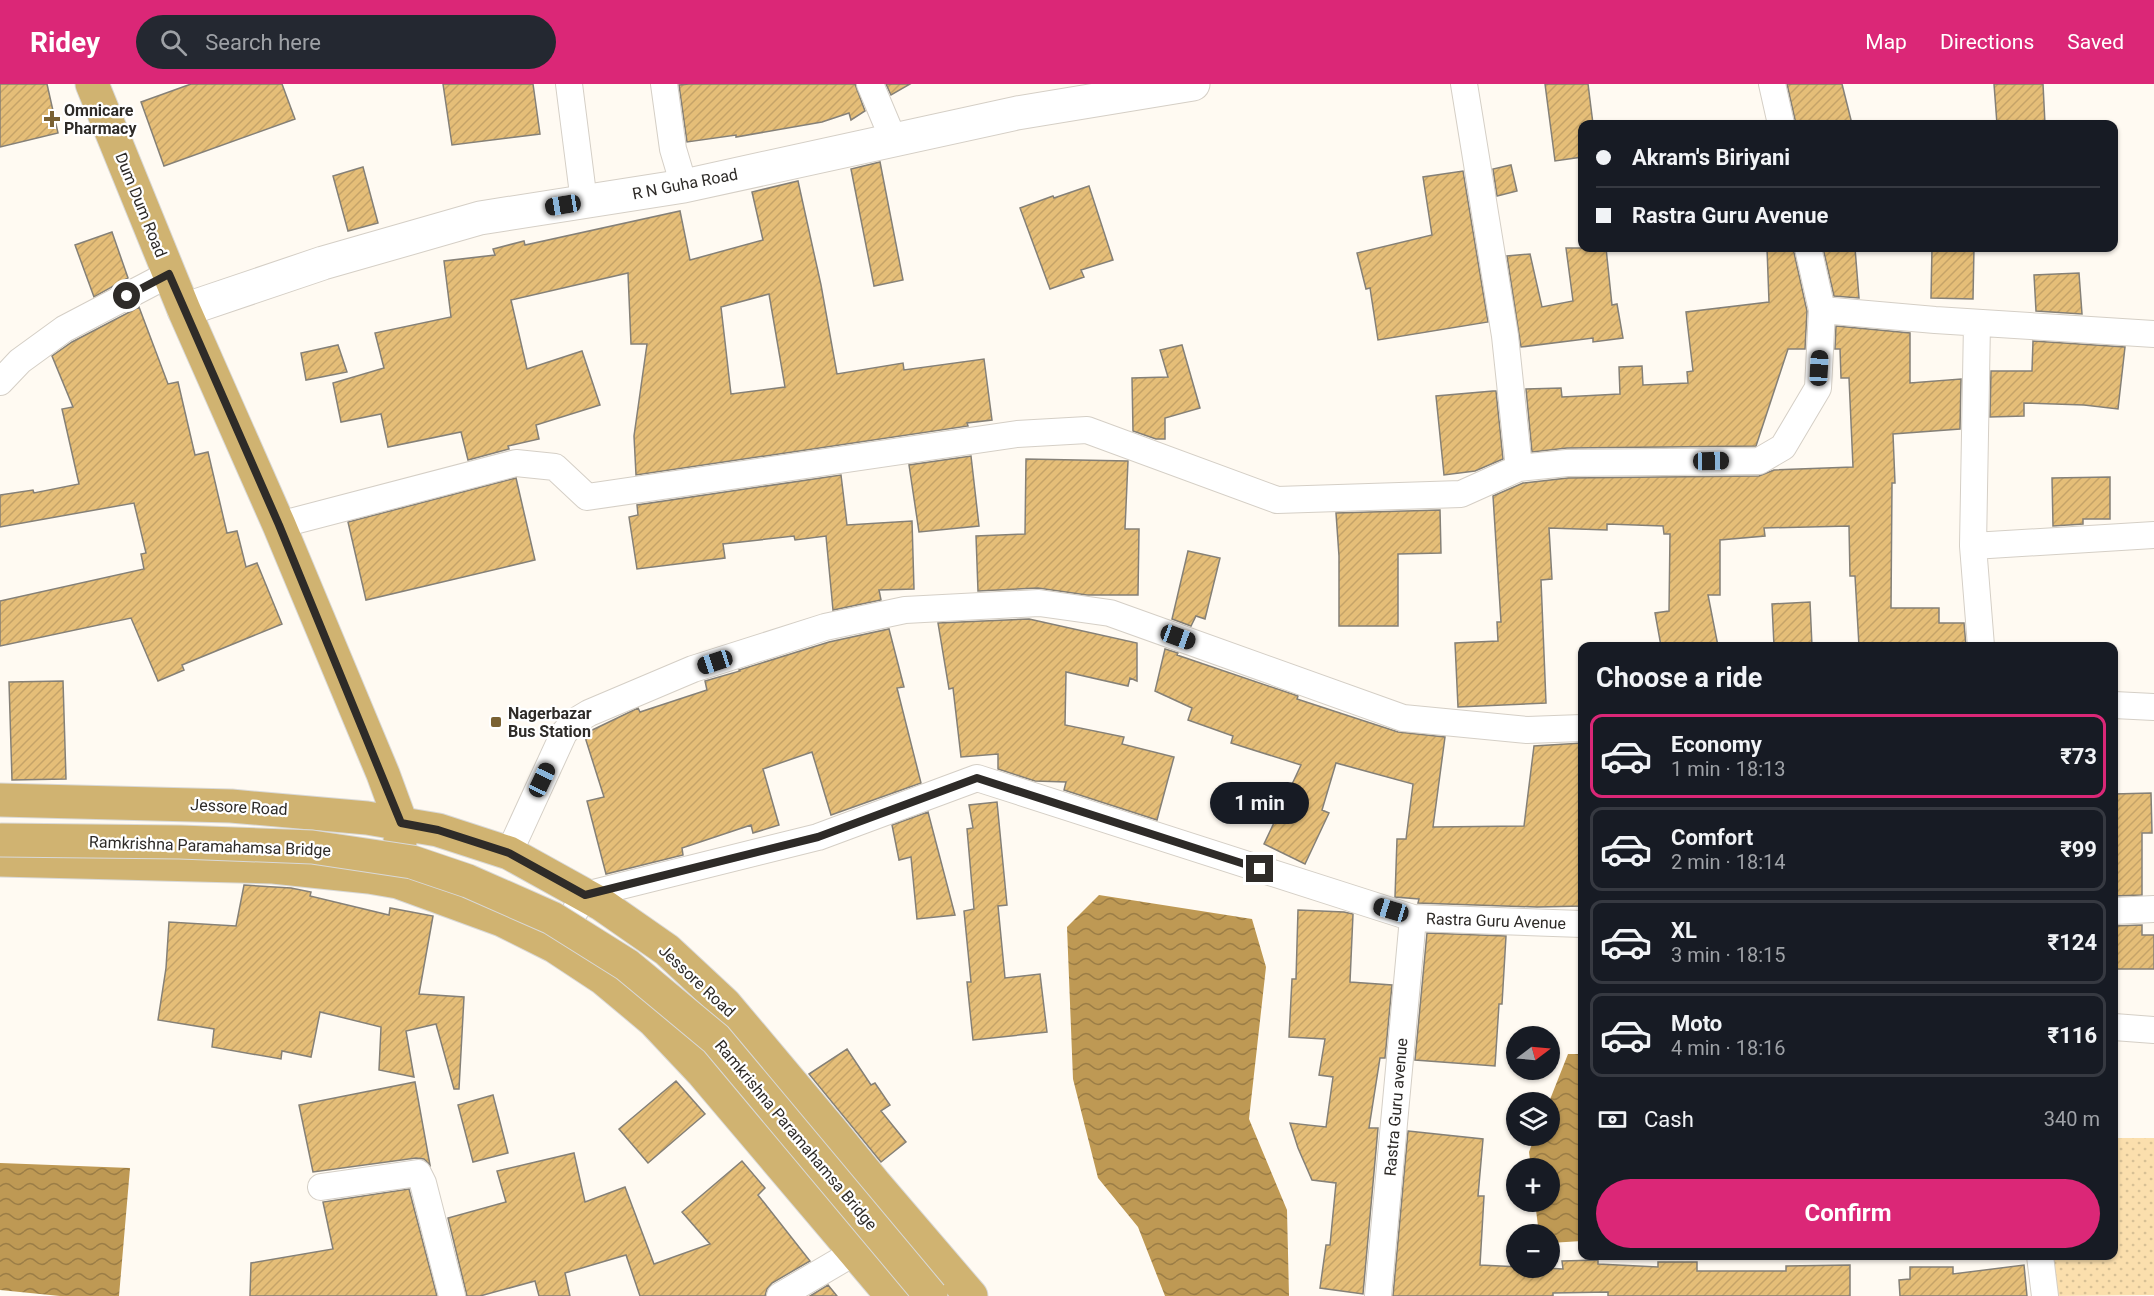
<!DOCTYPE html>
<html lang="en">
<head>
<meta charset="utf-8">
<style>
	:root { --surface:#171b24; --page:#242831; --text:#f1f3f6; --muted:#9ea1a6; --line:#363941; --accent:#db2777 }
	body { margin:0; font-family:Roboto,sans-serif; background:var(--page); color:var(--text); height:100vh; display:flex; flex-direction:column; font-size:22px; white-space:nowrap }
	* { box-sizing:border-box; margin:0 }
	p { font-size:20px; color:var(--muted) }
	.icon { flex:none; width:33px; height:33px; fill:none; stroke:currentColor; stroke-width:2; stroke-linecap:round; stroke-linejoin:round }
	.map { position:relative; flex:1; overflow:hidden }
	.drawer { position:absolute; left:1578px; top:558px; width:540px; height:618px; display:flex; flex-direction:column; background:var(--surface); border-radius:12px; box-shadow:0 2px 4px #0004 }
	.drawer>* { flex:none }
	.hud { position:absolute; left:1578px; top:36px; width:540px; height:132px; border-radius:12px; box-shadow:0 2px 4px #0004; display:grid; align-content:center; height:132px; padding:0 18px; background:var(--surface) }
	.needle { width:39px; rotate:74deg }
	.controls { position:absolute; left:1506px; top:942px; display:grid; gap:12px }
	.controls a { display:grid; place-items:center; width:54px; height:54px; border-radius:50%; background:var(--surface); box-shadow:0 2px 4px #0004; font-size:30px }
	.end { position:absolute; width:27px; height:27px; margin:-14px; border:8px solid #2e2b28; background:#fff; box-shadow:0 0 0 3px #fff }
	.from { border-radius:50% }
	.bubble { position:absolute; height:42px; border-radius:21px; background:var(--surface); box-shadow:0 2px 4px #0004; font-size:20px; font-weight:700; line-height:42px; text-align:center }
	.car { position:absolute; width:18px; height:36px; margin:-18px -9px; border-radius:8px; box-shadow:0 0 4px 2px #0007; background:linear-gradient(#222 24%,#8ab4d8 0 40%,#222 0 76%,#8ab4d8 0 86%,#222 0) }
	.hud b { display:flex; align-items:center; gap:21px; height:57px; font-size:22px }
	.hud b+b { border-top:2px solid var(--line) }
	.hud i { width:15px; height:15px; background:var(--text) }
	ul { padding:0; list-style:none }
	li { display:flex; align-items:center; gap:18px; height:84px; margin:0 12px 9px; padding:0 6px; border:3px solid var(--line); border-radius:12px }
	li div { flex:1 }
	li b { display:block; font-size:22px }
	li em { font-style:normal; font-weight:700 }
	li.current { border-color:var(--accent) }
	li>.icon { width:54px; height:54px; stroke-width:1.5 }
	h2 { padding:0 18px; font-size:27px; line-height:72px }
	.pay { display:flex; align-items:center; gap:15px; height:66px; padding:0 18px; font-size:22px }
	.pay p { margin-inline-start:auto }
	.cta { display:flex; gap:12px; margin-top:auto; padding:12px 18px }
	.cta a { flex:1; height:69px; border-radius:36px; background:var(--accent); color:#fff; font-size:24px; font-weight:700; line-height:69px; text-align:center }
	header { display:flex; align-items:center; gap:36px; box-sizing:border-box; height:84px; padding:0 30px; background:var(--accent); color:#fff }
	header strong { font-size:28px }
	nav { display:flex; gap:33px; margin-inline-start:auto; font-size:21px }
	.search { width:420px; height:54px; background:var(--page); display:flex; align-items:center; gap:15px; box-sizing:border-box; padding:0 21px; border-radius:33px; color:var(--muted); font-size:22px }
	.map>svg:first-child { display:block }
	.grass { fill:url(#grass-dots) }
	.water { fill:url(#water-waves) }
	.building { fill:url(#building-hatch); stroke:#858077; stroke-width:1.5; fill-rule:evenodd }
	.lines { fill:none; stroke-linecap:round; stroke-linejoin:round }
	.street-casing { stroke:#d5cfc6; stroke-width:28 }
	.secondary-casing { stroke:#d5cfc6; stroke-width:35 }
	.primary-casing { stroke:#d9d9d8; stroke-width:35 }
	.street { stroke:#fff; stroke-width:26 }
	.secondary { stroke:#fff; stroke-width:33 }
	.primary { stroke:#d0b371; stroke-width:33 }
	.primary-bridge-casing { stroke:#d9d9d8; stroke-width:35; stroke-linecap:butt }
	.primary-bridge { stroke:#d0b371; stroke-width:33 }
	.route { stroke:#2e2b28; stroke-width:8 }
	.poi-dot { fill:#7a6132; stroke:#fff; stroke-width:2 }
	.labels { text-anchor:middle; dominant-baseline:central; stroke-width:4.5; stroke-linejoin:round; paint-order:stroke }
	.poi-label { font-size:16px; font-weight:bold; fill:#2e2b28; stroke:#fff; text-anchor:start }
	.street-label { font-size:16px; fill:#2e2b28; stroke:#fff }
</style>
</head>
<body>
<header>
<strong>Ridey</strong>
<div class="search"><svg class="icon" aria-label="search" viewBox="0 0 24 24"><circle cx="10" cy="10" r="6"/><path d="M15 15l6 6"/></svg>Search here</div>
<nav><a>Map</a><a>Directions</a><a>Saved</a></nav>
</header>
<div class="map">
<svg width="2154" height="1212" viewBox="0 0 2154 1212">
	<defs>
		<pattern id="grass-dots" width="8" height="8" patternUnits="userSpaceOnUse" patternTransform="scale(1.5)"><rect width="8" height="8" fill="#fbdfad"/><path d="M2 2h.1M6 6h.1" fill="none" stroke="#d7c095" stroke-width="1.8" stroke-linecap="round"/></pattern>
		<pattern id="water-waves" width="16" height="10" patternUnits="userSpaceOnUse" patternTransform="scale(1.5)"><rect width="16" height="10" fill="#be9954"/><path d="M0 5q4-4 8 0t8 0" fill="none" stroke="#9b7d46"/></pattern>
		<pattern id="building-hatch" width="6" height="6" patternUnits="userSpaceOnUse" patternTransform="scale(1.5)"><rect width="6" height="6" fill="#e5be78"/><path d="M-1 1l2-2M0 6l6-6M5 7l2-2" fill="none" stroke="#c5a368"/></pattern>
	</defs>
	<rect width="100%" height="100%" fill="#fffaf2"/>
	<!-- grass -->
	<path class="grass" d="M2114 1054H2154V1211L2045 1212 2040 1172H2114Z"/>
	<!-- water -->
	<path class="water" d="M1099 811 1252 835 1266 883 1249 1035 1287 1126 1289 1212H1165L1138 1143 1098 1094 1073 995 1067 843Z
		M1568 970H1582V1157L1550 1159V1150H1539L1535 1118H1550V1084H1531L1529 1068 1535 1052H1550L1549 1018Z
		M0 1079 130 1084 119 1212H60L0 1206Z"/>
	<!-- building -->
	<path class="building" d="M0 0H47L58 49 0 63Z
		M191 0H282L295 35 164 82 141 18Z
		M443 0H533L540 50 452 61Z
		M689 0H855L865 27 851 36 849 29 822 38 736 53V51L687 58 679 1Z
		M886 0H910L891 11Z
		M1545 0H1588L1593 40H1582V73L1555 77Z
		M1787 0H1842L1852 40H1796Z
		M1994 0H2043L2045 40H1997Z
		M880 78 903 196 874 202 851 85Z
		M1511 81 1517 107 1497 112 1493 85Z
		M363 83 378 139 348 147 333 92Z
		M1463 87 1488 238 1378 256 1370 204 1366 205 1357 169 1432 151 1423 93Z
		M798 97 821 201 837 290 903 279 904 286 984 275 992 336 967 339 968 342 636 391 634 352 647 260H631L628 189 511 216 527 285 582 267 600 321 536 341 539 355 508 362 509 365 468 376 461 348 388 363 381 330 341 338 333 299 384 284 375 249 451 233 444 177 495 171 493 165 524 157 525 161 680 127 690 176 763 156 752 108ZM769 210 785 303 731 310 721 223Z
		M1089 102 1113 176 1081 186 1084 193 1050 205 1020 124 1053 112 1054 114Z
		M112 148 128 194 94 213 75 161Z
		M1566 164H1606L1612 221 1617 220 1623 254 1593 258V254L1521 263 1507 172 1530 170 1542 223 1573 217Z
		M1767 164H1793L1807 227 1805 265H1788L1756 362 1567 364 1532 368 1526 305 1561 304 1562 313 1620 310 1619 283 1642 282 1643 301 1688 299 1687 288 1693 287 1686 228 1769 218Z
		M1823 164H1855L1859 214 1834 212Z
		M1932 164H1974L1973 215 1931 214Z
		M2079 189 2082 230 2036 227 2034 191Z
		M139 223 168 300 178 298 195 371 208 368 227 449 237 447 246 483 257 479 282 540 182 581 184 586 158 597 131 534 0 562V517L144 485 141 470 146 469 134 419 0 443V411L33 406 34 409 79 400 62 325 73 323 52 272 72 258Z
		M1836 242 1910 249V299L1961 295 1960 345 1893 350 1895 399H1892L1891 524H1939V539H1964L1966 562H1859L1855 492H1850L1849 442 1764 444 1765 452 1720 456V511H1708L1718 562H1661L1655 529 1669 527 1670 450H1664L1663 442 1607 440V446L1549 444 1552 495 1541 496 1546 619 1458 623 1455 559 1498 557 1497 538H1501L1493 412 1523 399 1568 394 1759 392 1774 386 1853 383 1849 294H1841L1840 265H1835Z
		M2033 257 2125 263 2118 325 2084 321 2024 319V332L1990 333 1991 287H2032Z
		M338 261 347 288 306 296 301 269Z
		M1182 261 1200 324 1165 334V355H1156L1133 347 1132 294 1168 293 1160 266Z
		M1493 307H1496L1503 375 1475 387 1444 391 1436 312Z
		M971 372 979 442 919 448 909 381Z
		M1026 375 1128 377 1125 445H1139L1138 511H1087L1038 504 978 507 976 452 1025 450Z
		M841 391 847 441 912 437 914 505 879 506 881 516 833 526 826 452 795 456 794 452 723 460 725 474 637 485 629 433 638 431 637 421Z
		M2110 393V435H2083V440L2053 442 2052 394Z
		M516 394 535 476 366 516 348 438Z
		M1440 426 1441 469 1398 470V542H1339V472L1336 429Z
		M1188 467 1220 474 1205 535 1196 532 1191 542 1172 535Z
		M1810 518 1812 562H1774L1772 520Z
		M1029 535 1137 559V597L1130 594 1128 602 1066 588 1065 641 1124 653 1122 660 1174 673 1157 736 1064 706 1066 698 1035 697 998 685V670L961 673 953 604 949 605 938 539Z
		M889 545 904 603 897 604 921 699 831 731 812 668 763 685 779 741 753 749 751 741 682 764 683 771 606 790 587 717 604 713 584 650 638 624 640 628 707 606 705 597 740 587 739 586 829 558Z
		M1165 565 1178 569 1177 571 1298 612 1297 615 1398 648 1445 653 1433 743 1524 742 1534 662 1582 659V822L1537 823 1418 819 1419 815 1395 813 1397 755H1406L1413 700 1336 679 1322 726 1329 729 1305 780 1264 760 1301 681 1231 659 1233 652 1188 636 1192 624 1155 607Z
		M63 597 66 695 12 696 9 598Z
		M2151 709 2152 749H2142V811L2114 812V710Z
		M997 718 1007 821 998 822 1005 894 1040 890 1047 948 973 956 967 898H971L964 827 974 825 967 745 973 744 969 721Z
		M928 728 955 831 917 835 911 773 899 776 892 741Z
		M244 801 291 804 311 808 310 812 389 831 390 824 433 832 419 910 464 913 459 1005H454L436 940 406 947 414 993 379 986 381 943 320 928 311 973 282 967 281 975 212 963 214 945 158 936 166 884 169 838 236 842Z
		M1298 826 1344 828 1353 830 1350 898 1392 901 1385 974H1380L1369 1044H1378L1363 1210 1320 1204 1326 1161H1330L1336 1099 1312 1096 1298 1064 1290 1039 1326 1043 1333 993 1319 991 1325 955 1289 953 1292 895H1296Z
		M2142 841V851H2154V885H2114V842Z
		M1427 849 1506 852 1502 920H1499L1495 982 1415 976Z
		M847 965 871 1001 875 999 890 1021 881 1027 906 1058 881 1078 809 990Z
		M676 997 705 1030 648 1079 619 1045Z
		M415 998 430 1081 424 1075 416 1074 313 1088 299 1021Z
		M493 1011 508 1069 473 1078 458 1021Z
		M1408 1047 1483 1055 1478 1112H1484L1480 1181 1563 1185 1562 1177 1598 1176V1180L1658 1183V1178H1697V1187H1786V1182L1850 1181V1212H1608V1208L1553 1209V1212H1393Z
		M574 1069 585 1118 625 1103 654 1180 710 1160 682 1128 742 1077 765 1104 758 1111 810 1177 772 1199 767 1205 765 1212H640L626 1171 565 1189 570 1212H539L535 1197 480 1212H467L448 1134 506 1118 497 1087Z
		M409 1105 437 1212H250L251 1179 333 1165 323 1118Z
		M2024 1181 2027 1212H1900L1899 1196 1910 1195V1183H1953V1190Z
		M828 1201 837 1212H810Z"/>
	<g class="lines">
		<defs>
			<path id="street" d="M569 0 584 118
				M664 0 673 65 684 102
				M870 0 894 57
				M1464 0 1505 252 1519 384
				M1772 0 1781 40
				M1822 226 1935 236 2154 250
				M1977 239 1973 462 1981 562
				M0 298 20 277 64 245 169 190
				M279 441 516 379 555 383 587 413 1017 350 1087 346 1277 416 1461 410 1519 384 1567 379 1759 377 1783 363 1818 304 1822 226 1808 164
				M1973 462 2154 451
				M2114 621 2154 623
				M509 769 564 649 574 638 589 629 693 585 825 543 905 526 1039 519 1110 529 1403 634 1527 646 1582 644
				M2114 827 2154 825
				M556 858 585 811 818 753 977 694 1413 834 1582 840
				M2114 943 2154 946
				M321 1103 418 1089 423 1099 452 1212
				M2040 1172 2045 1212
				M780 1212 855 1168
				M1378 1212 1413 834"/>
			<path id="secondary" d="M184 226 323 179 480 134 684 102 1017 29 1193 0"/>
			<path id="primary" d="M92 0 184 226 279 441 383 690 401 739 400 758
				M0 716 231 722 367 734 438 746 509 769 601 820 667 866 725 920 831 1046 875 1100 971 1212
				M0 776 273 783 369 793 398 798 502 836 554 862 604 895 653 936 703 989 892 1212"/>
		</defs>
		<!-- street casing -->
		<use href="#street" class="street-casing"/>
		<!-- secondary casing -->
		<use href="#secondary" class="secondary-casing"/>
		<!-- primary casing -->
		<use href="#primary" class="primary-casing"/>
		<!-- street -->
		<use href="#street" class="street"/>
		<!-- secondary -->
		<use href="#secondary" class="secondary"/>
		<!-- primary -->
		<use href="#primary" class="primary"/>
		<defs>
			<path id="primary-bridge" d="M0 756 180 758 312 763 412 778 468 797 552 834 627 881 716 955 931 1212"/>
		</defs>
		<!-- primary-bridge casing -->
		<use href="#primary-bridge" class="primary-bridge-casing"/>
		<!-- primary-bridge -->
		<use href="#primary-bridge" class="primary-bridge"/>
	</g>
	<g class="lines">
		<!-- route -->
		<path class="route" d="M127 212 169 190 279 441 401 739 438 746 509 769 585 811 818 753 977 694 1260 785"/>
	</g>
	<!-- markers -->
	<g class="poi-dot">
		<path d="M49 26h6v6h6v6h-6v6h-6v-6h-6v-6h6z"/>
		<rect x="490" y="632" width="12" height="12" rx="3"/>
	</g>
	<g class="labels">
		<!-- poi labels -->
		<g class="poi-label">
			<text x="64" y="26">Omnicare<tspan x="64" dy="18">Pharmacy</tspan></text>
			<text x="508" y="629">Nagerbazar<tspan x="508" dy="18">Bus Station</tspan></text>
		</g>
		<!-- street labels -->
		<g class="street-label">
			<text transform="translate(685 100) rotate(-11)">R N Guha Road</text>
			<text transform="translate(141 121) rotate(68)">Dum Dum Road</text>
			<text transform="translate(239 723) rotate(3)">Jessore Road</text>
			<text transform="translate(210 762) rotate(2)">Ramkrishna Paramahamsa Bridge</text>
			<text transform="translate(1496 837) rotate(2)">Rastra Guru Avenue</text>
			<text transform="translate(697 897) rotate(43)">Jessore Road</text>
			<text transform="translate(1396 1023) rotate(-85)">Rastra Guru avenue</text>
			<text transform="translate(796 1051) rotate(50)">Ramkrishna Paramahamsa Bridge</text>
		</g>
	</g>
</svg>
<div class="controls">
<a><svg class="needle" viewBox="-14 -14 28 28"><path d="M0-13l5 13h-10z" fill="#e53935"/><path d="M0 13l5-13h-10z" fill="#9ea1a6"/></svg></a>
<a><svg class="icon" aria-label="layers" viewBox="0 0 24 24"><path d="M12 4l9 5-9 5-9-5zM3 14l9 5 9-5"/></svg></a>
<a>+</a>
<a>−</a>
</div>
<i class="end from" style="left:127px;top:212px"></i>
<i class="end" style="left:1260px;top:785px"></i>
<div class="bubble" style="left:1210px;top:698px;width:99px">1 min</div>
<i class="car" style="left:563px;top:121px;rotate:261deg"></i>
<i class="car" style="left:1819px;top:284px;rotate:3deg"></i>
<i class="car" style="left:1711px;top:377px;rotate:89deg"></i>
<i class="car" style="left:1178px;top:553px;rotate:110deg"></i>
<i class="car" style="left:715px;top:578px;rotate:252deg"></i>
<i class="car" style="left:542px;top:696px;rotate:25deg"></i>
<i class="car" style="left:1391px;top:826px;rotate:287deg"></i>
<div class="hud">
<b><i class="from"></i>Akram's Biriyani</b>
<b><i></i>Rastra Guru Avenue</b>
</div>
<section class="drawer">
<h2>Choose a ride</h2>
<ul>
<li class="current"><svg class="icon" aria-label="car" viewBox="0 0 24 24"><path d="M5 17H2v-5l4-1 3-4h7l3 4 3 1v5h-3M9 17h6M6 11h13"/><circle cx="7" cy="17" r="2"/><circle cx="17" cy="17" r="2"/></svg><div><b>Economy</b><p>1 min · 18:13</p></div><em>₹73</em></li>
<li><svg class="icon" aria-label="car" viewBox="0 0 24 24"><path d="M5 17H2v-5l4-1 3-4h7l3 4 3 1v5h-3M9 17h6M6 11h13"/><circle cx="7" cy="17" r="2"/><circle cx="17" cy="17" r="2"/></svg><div><b>Comfort</b><p>2 min · 18:14</p></div><em>₹99</em></li>
<li><svg class="icon" aria-label="car" viewBox="0 0 24 24"><path d="M5 17H2v-5l4-1 3-4h7l3 4 3 1v5h-3M9 17h6M6 11h13"/><circle cx="7" cy="17" r="2"/><circle cx="17" cy="17" r="2"/></svg><div><b>XL</b><p>3 min · 18:15</p></div><em>₹124</em></li>
<li><svg class="icon" aria-label="car" viewBox="0 0 24 24"><path d="M5 17H2v-5l4-1 3-4h7l3 4 3 1v5h-3M9 17h6M6 11h13"/><circle cx="7" cy="17" r="2"/><circle cx="17" cy="17" r="2"/></svg><div><b>Moto</b><p>4 min · 18:16</p></div><em>₹116</em></li>
</ul>
<div class="pay"><svg class="icon" aria-label="cash" viewBox="0 0 24 24"><path d="M3 7h18v10H3z"/><circle cx="12" cy="12" r="2"/></svg>Cash<p>340 m</p></div>
<div class="cta"><a>Confirm</a></div>
</section>
</div>
</body>
</html>
